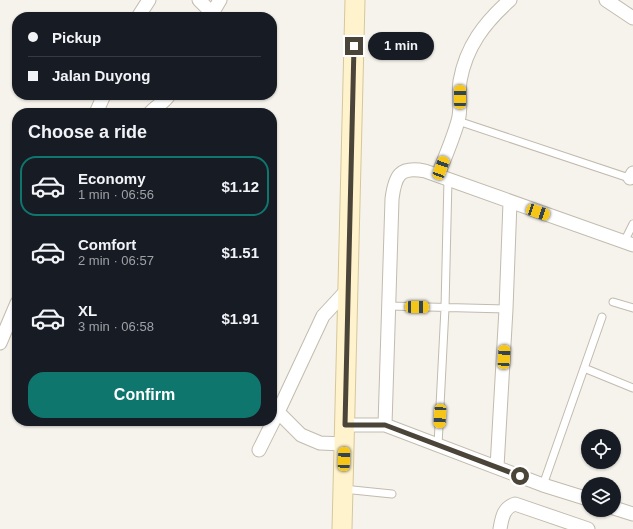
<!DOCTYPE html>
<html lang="en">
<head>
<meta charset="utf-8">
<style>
	:root { --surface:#171b24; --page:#242831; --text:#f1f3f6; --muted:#9ea1a6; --line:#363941; --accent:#0f766e }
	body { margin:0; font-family:Arial,sans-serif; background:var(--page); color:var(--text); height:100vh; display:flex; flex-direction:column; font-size:15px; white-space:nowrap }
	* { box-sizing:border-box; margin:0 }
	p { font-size:13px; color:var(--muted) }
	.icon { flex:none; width:22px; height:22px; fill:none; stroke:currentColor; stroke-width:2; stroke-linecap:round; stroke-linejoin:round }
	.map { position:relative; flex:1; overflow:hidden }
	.details { position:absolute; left:12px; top:108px; width:265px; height:318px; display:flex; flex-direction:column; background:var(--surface); border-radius:16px; box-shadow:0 1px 3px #0004 }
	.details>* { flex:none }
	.hud { position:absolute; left:12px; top:12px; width:265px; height:88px; border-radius:16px; box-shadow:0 1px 3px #0004; display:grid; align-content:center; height:88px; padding:0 16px; background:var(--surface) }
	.fabs { position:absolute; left:581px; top:429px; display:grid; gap:8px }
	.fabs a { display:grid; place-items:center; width:40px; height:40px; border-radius:50%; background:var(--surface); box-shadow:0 1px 3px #0004; font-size:20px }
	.end { position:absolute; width:18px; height:18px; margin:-9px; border:5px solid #4b4439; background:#fff; box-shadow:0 0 0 2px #fff }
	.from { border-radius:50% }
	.bubble { position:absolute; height:28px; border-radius:14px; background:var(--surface); box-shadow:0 1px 3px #0004; font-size:13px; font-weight:600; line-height:28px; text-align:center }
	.car { position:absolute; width:12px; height:24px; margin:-12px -6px; border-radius:5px; box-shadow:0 0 3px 1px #0007; background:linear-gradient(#f5c518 24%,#345 0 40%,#f5c518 0 76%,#345 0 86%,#f5c518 0) }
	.hud b { display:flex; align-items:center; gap:14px; height:38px; font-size:15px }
	.hud b+b { border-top:1px solid var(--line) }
	.hud i { width:10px; height:10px; background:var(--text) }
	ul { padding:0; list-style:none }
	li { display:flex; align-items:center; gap:12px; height:60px; margin:0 8px 6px; padding:0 8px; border:2px solid transparent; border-radius:16px }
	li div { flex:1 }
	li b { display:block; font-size:15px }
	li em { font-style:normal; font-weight:600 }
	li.active { border-color:var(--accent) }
	li>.icon { width:36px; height:36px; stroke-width:1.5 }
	h2 { padding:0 16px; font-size:18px; line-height:48px }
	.button { display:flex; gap:8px; margin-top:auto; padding:8px 16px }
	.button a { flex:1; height:46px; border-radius:16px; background:var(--accent); color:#fff; font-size:16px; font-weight:600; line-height:46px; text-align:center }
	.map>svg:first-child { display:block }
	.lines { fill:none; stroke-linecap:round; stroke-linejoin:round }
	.service-casing { stroke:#c2bbae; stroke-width:9 }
	.minor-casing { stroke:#c2bbae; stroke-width:15 }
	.secondary-casing { stroke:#d6c79b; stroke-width:21 }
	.service { stroke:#fff; stroke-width:7 }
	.minor { stroke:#fff; stroke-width:13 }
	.secondary { stroke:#fff3cd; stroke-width:19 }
	.route { stroke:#4b4439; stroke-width:5 }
</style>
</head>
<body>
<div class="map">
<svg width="633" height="529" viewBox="0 0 633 529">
	<rect width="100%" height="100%" fill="#f6f3ec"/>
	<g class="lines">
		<defs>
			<path id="service" d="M458 121 632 179
				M624 242 633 224
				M613 302 633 308
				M389 306 506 309
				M584 368 633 388
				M438 445 445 308 448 179
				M543 485 602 317
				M343 489 392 494"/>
			<path id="minor" d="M199 0 212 13
				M606 0 633 18
				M138 17 149 0
				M210 17 220 0
				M96 113 104 95
				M150 113C156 106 164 103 169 95
				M438 175C445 157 453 139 458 121 462 108 458 94 460 81 466 47 484 23 510 0
				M630 178 633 173
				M0 343 17 303
				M345 425H385L543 485 588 499
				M385 425 392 199C395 175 400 166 425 171L633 245
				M344 444 320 443 301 435 278 412 323 316 348 289
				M259 450 278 412
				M497 467 506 309 510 202
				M614 508 633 514
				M500 529C502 518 503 508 515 504L588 529"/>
			<path id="secondary" d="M342 529 355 0"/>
		</defs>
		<!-- service casing -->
		<use href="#service" class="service-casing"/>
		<!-- minor casing -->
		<use href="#minor" class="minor-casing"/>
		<!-- secondary casing -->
		<use href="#secondary" class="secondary-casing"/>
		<!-- service -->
		<use href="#service" class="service"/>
		<!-- minor -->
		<use href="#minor" class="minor"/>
		<!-- secondary -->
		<use href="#secondary" class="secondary"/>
	</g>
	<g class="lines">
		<!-- route -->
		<path class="route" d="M354 46 345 425H385L520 476"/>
	</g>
</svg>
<div class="fabs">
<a><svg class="icon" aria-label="locate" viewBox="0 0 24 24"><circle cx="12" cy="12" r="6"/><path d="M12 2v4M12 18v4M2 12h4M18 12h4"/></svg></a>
<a><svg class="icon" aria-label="layers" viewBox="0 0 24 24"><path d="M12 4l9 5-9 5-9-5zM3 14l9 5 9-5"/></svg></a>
</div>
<i class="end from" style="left:520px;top:476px"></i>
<i class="end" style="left:354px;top:46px"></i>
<div class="bubble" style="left:368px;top:32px;width:66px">1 min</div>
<i class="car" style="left:460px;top:97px;rotate:0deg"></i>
<i class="car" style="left:441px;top:168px;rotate:20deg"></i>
<i class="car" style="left:538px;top:212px;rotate:109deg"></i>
<i class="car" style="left:417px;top:307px;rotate:91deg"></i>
<i class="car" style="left:504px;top:357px;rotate:3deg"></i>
<i class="car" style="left:440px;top:416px;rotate:183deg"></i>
<i class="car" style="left:344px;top:459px;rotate:2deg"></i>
<div class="hud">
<b><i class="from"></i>Pickup</b>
<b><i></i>Jalan Duyong</b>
</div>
<section class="details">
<h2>Choose a ride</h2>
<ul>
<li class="active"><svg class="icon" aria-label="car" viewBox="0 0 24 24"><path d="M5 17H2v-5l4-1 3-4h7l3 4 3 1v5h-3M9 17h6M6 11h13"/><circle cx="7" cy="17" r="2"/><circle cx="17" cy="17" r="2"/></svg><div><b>Economy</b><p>1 min · 06:56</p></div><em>$1.12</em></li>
<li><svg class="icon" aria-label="car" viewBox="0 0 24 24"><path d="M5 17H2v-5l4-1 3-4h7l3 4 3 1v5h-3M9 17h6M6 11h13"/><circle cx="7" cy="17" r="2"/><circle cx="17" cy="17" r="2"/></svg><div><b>Comfort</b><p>2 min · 06:57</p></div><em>$1.51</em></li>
<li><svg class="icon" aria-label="car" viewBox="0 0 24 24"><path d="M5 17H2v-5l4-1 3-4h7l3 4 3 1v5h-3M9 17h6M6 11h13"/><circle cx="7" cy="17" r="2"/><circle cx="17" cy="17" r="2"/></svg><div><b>XL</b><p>3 min · 06:58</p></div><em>$1.91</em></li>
</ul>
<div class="button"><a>Confirm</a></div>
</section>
</div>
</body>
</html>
